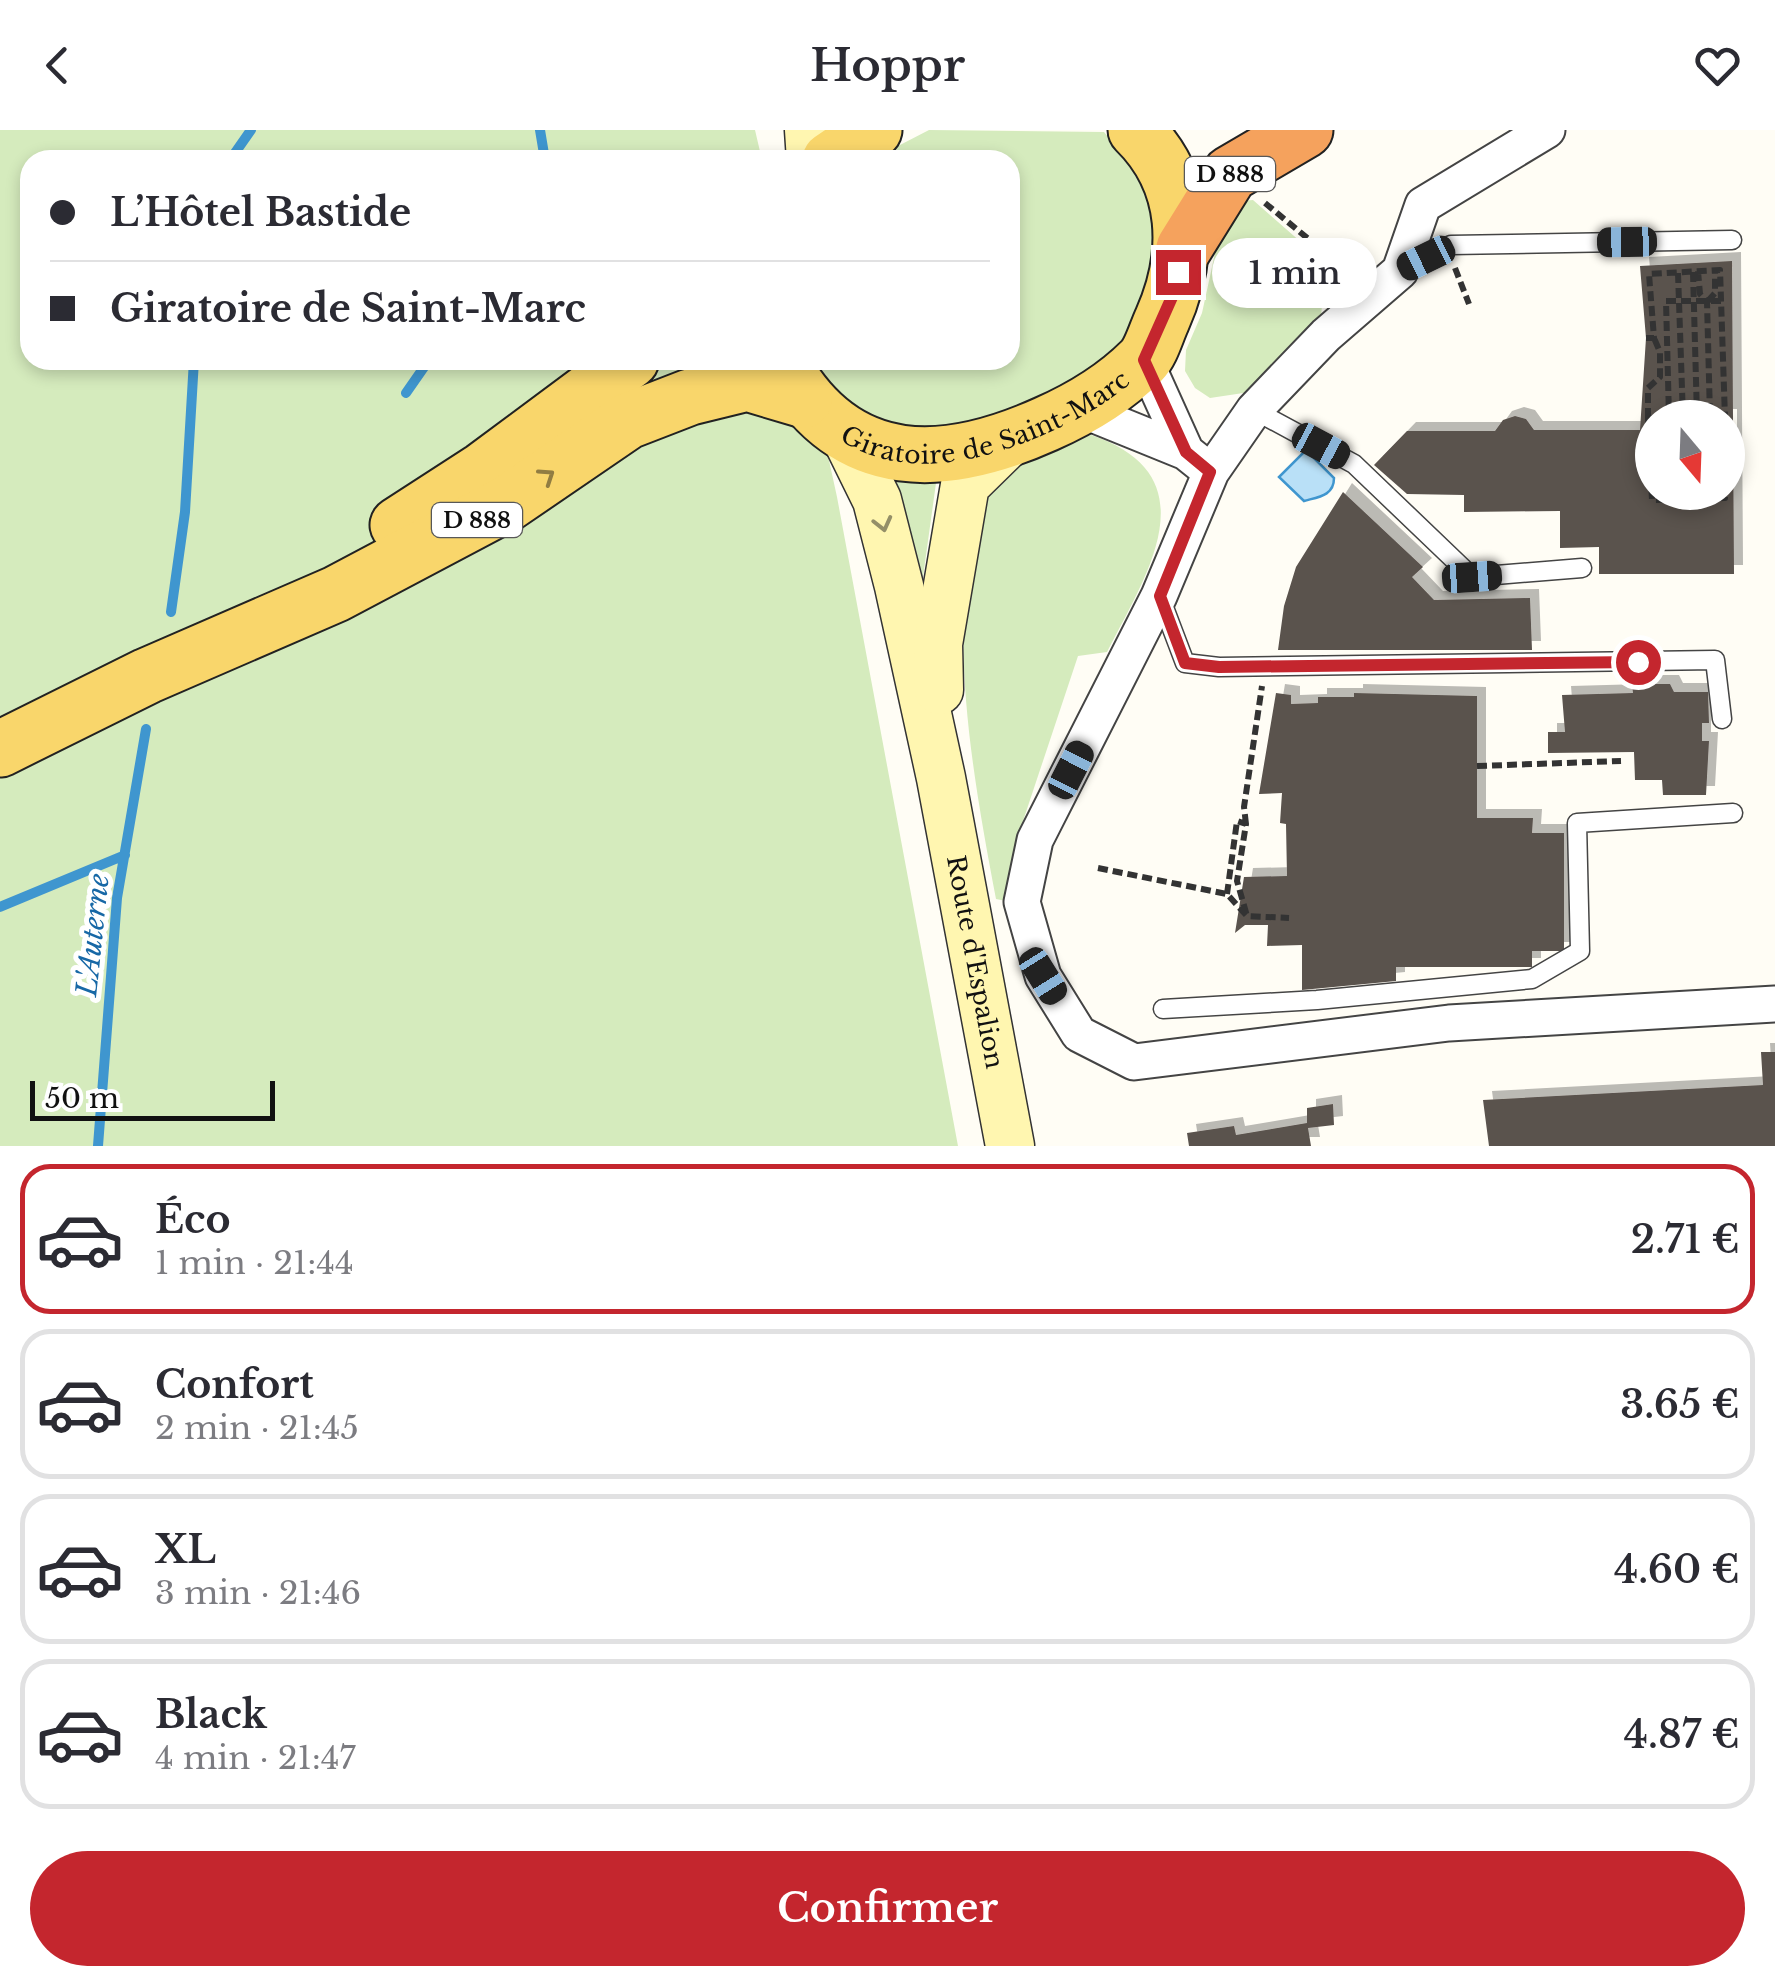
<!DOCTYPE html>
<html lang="fr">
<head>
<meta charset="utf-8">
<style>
	:root { --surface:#fff; --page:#f7f7f7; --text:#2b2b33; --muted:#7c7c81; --line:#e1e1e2; --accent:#c4262e }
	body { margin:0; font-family:"Libre Baskerville",serif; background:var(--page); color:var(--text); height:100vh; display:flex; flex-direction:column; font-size:38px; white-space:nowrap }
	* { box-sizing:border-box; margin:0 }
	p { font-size:32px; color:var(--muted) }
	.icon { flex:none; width:55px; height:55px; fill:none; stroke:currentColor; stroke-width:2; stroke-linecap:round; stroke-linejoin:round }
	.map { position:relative; height:1016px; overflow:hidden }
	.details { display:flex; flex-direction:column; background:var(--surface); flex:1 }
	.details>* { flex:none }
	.banner { position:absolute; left:20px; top:20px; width:1000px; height:220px; border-radius:30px; box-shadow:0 5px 15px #0003; display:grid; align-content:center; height:220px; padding:0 30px; background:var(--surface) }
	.needle { width:65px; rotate:161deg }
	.buttons { position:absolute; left:1635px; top:270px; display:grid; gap:20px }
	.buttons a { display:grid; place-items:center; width:110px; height:110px; border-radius:50%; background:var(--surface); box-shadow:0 5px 15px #0003; font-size:50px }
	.scale { position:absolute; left:30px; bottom:25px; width:245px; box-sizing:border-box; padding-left:10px; border:5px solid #111; border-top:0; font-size:28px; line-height:35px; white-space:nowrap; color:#111; -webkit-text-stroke:8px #fff; paint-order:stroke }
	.end { position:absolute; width:45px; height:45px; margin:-22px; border:12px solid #c4262e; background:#fff; box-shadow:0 0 0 5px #fff }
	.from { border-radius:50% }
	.bubble { position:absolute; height:70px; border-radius:35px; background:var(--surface); box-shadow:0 5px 15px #0003; font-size:32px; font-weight:600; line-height:70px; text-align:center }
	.car { position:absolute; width:30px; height:60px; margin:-30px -15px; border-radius:12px; box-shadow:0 0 8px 2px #0007; background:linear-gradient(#222 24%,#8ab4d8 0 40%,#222 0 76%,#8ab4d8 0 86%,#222 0) }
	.banner b { display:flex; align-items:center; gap:35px; height:95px; font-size:38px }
	.banner b+b { border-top:2px solid var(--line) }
	.banner i { width:25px; height:25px; background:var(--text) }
	ul { padding:18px 0 0; list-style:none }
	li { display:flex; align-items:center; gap:30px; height:150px; margin:0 20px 15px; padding:0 10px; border:5px solid var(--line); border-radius:30px }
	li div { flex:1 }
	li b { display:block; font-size:38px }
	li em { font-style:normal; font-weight:600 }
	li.current { border-color:var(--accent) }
	li>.icon { width:90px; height:90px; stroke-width:1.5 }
	.button { display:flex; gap:20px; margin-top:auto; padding:20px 30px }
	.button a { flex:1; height:115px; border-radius:60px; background:var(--accent); color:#fff; font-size:40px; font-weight:600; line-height:115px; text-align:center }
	header { display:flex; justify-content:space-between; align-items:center; height:130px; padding:0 30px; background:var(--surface); font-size:45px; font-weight:600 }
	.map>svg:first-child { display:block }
	.green { fill:#d5ebbd }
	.water { fill:#b9e0f7; stroke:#3f96cf; stroke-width:2.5 }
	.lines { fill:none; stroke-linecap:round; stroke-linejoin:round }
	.stream { stroke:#3f96cf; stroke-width:10 }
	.building { fill:#5a524d; fill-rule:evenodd; filter:url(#shadow) }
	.lane-casing { stroke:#444; stroke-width:21 }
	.street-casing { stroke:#444; stroke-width:39 }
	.secondary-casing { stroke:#333; stroke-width:51 }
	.primary-casing { stroke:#222; stroke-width:59 }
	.highway-casing { stroke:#222; stroke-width:59 }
	.path { stroke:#333; stroke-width:6; stroke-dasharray:10 5; stroke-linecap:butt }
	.lane { stroke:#fff; stroke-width:18 }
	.street { stroke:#fff; stroke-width:35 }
	.secondary { stroke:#fff6b0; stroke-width:48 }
	.primary { stroke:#f9d66b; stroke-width:55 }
	.highway { stroke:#f5a25d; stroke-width:55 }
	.oneway { stroke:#917d42 }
	.oneway2 { stroke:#948f68 }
	.route { stroke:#c4262e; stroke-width:12 }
	.labels { text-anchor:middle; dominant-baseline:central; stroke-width:10; stroke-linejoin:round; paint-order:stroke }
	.shield { fill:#fff; stroke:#585858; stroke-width:2.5 }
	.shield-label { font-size:22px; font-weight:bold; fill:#111 }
	.street-label { font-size:25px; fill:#111; stroke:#fff }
	.water-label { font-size:28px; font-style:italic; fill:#1768a6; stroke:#fff }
</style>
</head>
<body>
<header><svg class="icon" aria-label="back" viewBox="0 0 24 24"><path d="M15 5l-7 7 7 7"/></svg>Hoppr<svg class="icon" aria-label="heart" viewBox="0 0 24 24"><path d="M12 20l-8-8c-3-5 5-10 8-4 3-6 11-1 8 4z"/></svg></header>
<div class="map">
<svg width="1775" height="1016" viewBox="0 0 1775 1016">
	<defs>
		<filter id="shadow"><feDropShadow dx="9" dy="-9" stdDeviation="0" flood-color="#0004"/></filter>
	</defs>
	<rect width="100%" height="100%" fill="#fffdf5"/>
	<!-- green -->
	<path class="green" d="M0 0H755L762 30H30V230H1010V30H871L929 0 1104 2 1141 46 1156 89V136L1126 212 1097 239 973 298 914 301 872 290 836 271 808 234 837 367 958 1016H0Z
		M1253 70 1318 127 1325 145 1321 186 1250 262 1210 268 1195 258 1185 241 1186 220 1202 183 1217 114 1241 71Z
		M1091 305C1213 346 1146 445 1107 522L1078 526 1019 703 1006 771 996 769C975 657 949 519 973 406 976 395 976 379 981 369 1000 334 1055 314 1091 305Z
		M886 346 936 353 923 447 914 445Z"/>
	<!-- water -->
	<path class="water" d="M1306 320 1334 348C1334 366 1318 367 1304 371L1279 347Z"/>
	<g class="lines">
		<!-- stream -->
		<path class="stream" d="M540 0 545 30
			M230 30 251 0
			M406 263 429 230
			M171 482 185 382 194 230
			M0 777 125 725
			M98 1016 117 768 146 599"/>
	</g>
	<!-- building -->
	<path class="building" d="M1732 131 1734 444H1599V417L1560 418V381L1464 382V365L1407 364 1374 335 1407 301H1495L1503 290 1515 286 1526 289 1534 300H1640L1646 208 1640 136ZM1652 288H1728V362H1652Z
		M1343 362 1423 437 1412 447 1434 470 1530 468 1532 520H1278L1284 476 1296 437Z
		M1644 554H1670L1674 562H1708L1709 593H1702V611H1709L1706 665H1663L1662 650H1635L1634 622 1548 623V602H1565L1562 565 1633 563 1632 555Z
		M1276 563 1291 565V574L1318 573V567H1354V563L1477 566V688H1533L1532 703H1564V821H1532V837H1396V851L1302 860V815L1267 816 1268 795H1245L1235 803 1244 747 1287 746 1286 694 1280 693 1282 663 1259 664Z
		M1761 922H1775V1016H1489L1483 970 1763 955Z
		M1333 974 1334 995 1308 998 1311 1016H1189L1187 1003 1234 996 1236 1005 1307 993V978Z"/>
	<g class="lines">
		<defs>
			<path id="lane" d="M1405 138 1451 115 1732 110
				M1254 280 1354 334 1472 447 1582 438
				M1160 467 1185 533 1219 537 1715 530 1722 589
				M1163 879 1317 870 1532 849 1580 821 1577 693 1733 683"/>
			<path id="street" d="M1080 279 1186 322 1144 229
				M1186 322 1211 342 1159 466 1035 710 1022 772 1043 846 1079 904 1134 932 1449 893 1775 874
				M1211 342 1254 280 1326 205 1400 141 1423 75 1547 0"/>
			<g id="secondary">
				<path d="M809 0 811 30"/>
				<path id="s1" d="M845 305 877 370 899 456 941 648 1010 1016"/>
				<path d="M939 560 938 514 965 355 1011 310"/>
			</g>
			<g id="primary">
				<path d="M830 30 874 0"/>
				<path id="s2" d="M786 239C848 345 946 339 1046 294 1080 279 1115 258 1142 231 1151 222 1156 203 1162 190 1191 125 1190 53 1136 0"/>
				<path d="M398 395 483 340 631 230"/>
				<path d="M0 619 147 546 336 464 508 373 628 291 690 267 747 253 804 270"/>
			</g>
			<path id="highway" d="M1184 118 1230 44 1305 0"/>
		</defs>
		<!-- lane casing -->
		<use href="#lane" class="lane-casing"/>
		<!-- street casing -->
		<use href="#street" class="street-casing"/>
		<!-- secondary casing -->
		<use href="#secondary" class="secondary-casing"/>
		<!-- primary casing -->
		<use href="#primary" class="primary-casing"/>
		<!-- highway casing -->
		<use href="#highway" class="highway-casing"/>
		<!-- path -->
		<path class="path" d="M1265 73 1323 121 1330 158
			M1455 138 1469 174
			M1698 141 1700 164 1707 172 1710 286
			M1693 142 1697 286
			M1678 143 1683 288
			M1708 171 1715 163V141
			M1721 171H1666L1669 287 1725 286
			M1646 208H1654L1649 144 1720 140 1725 288
			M1648 288V258L1660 247V222L1654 208
			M1652 288H1648L1652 370 1725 368V362
			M1477 636 1621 631
			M1246 694 1244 677 1262 556
			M1098 738 1227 764 1247 786 1289 788
			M1227 764 1237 691 1246 694 1237 751 1247 786"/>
		<!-- lane -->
		<use href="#lane" class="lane"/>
		<!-- street -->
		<use href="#street" class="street"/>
		<!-- secondary -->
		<use href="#secondary" class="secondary"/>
		<!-- primary -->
		<use href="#primary" class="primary"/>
		<!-- highway -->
		<use href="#highway" class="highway"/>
	</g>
	<!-- one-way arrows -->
	<defs><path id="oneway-chevron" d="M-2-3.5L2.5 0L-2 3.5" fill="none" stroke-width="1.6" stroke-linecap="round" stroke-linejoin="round" transform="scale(2.5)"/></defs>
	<use class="oneway" href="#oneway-chevron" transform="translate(547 346) rotate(-34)"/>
	<use class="oneway2" href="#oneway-chevron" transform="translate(883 394) rotate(76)"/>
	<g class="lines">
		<!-- route -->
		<path class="route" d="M1178 142 1172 167 1144 230 1186 322 1210 342 1160 466 1185 533 1219 537 1638 532"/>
	</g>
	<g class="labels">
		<!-- shield labels -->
		<g class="shield">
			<rect x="1185" y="27" width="90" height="34" rx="8"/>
			<rect x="432" y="373" width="90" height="34" rx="8"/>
		</g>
		<g class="shield-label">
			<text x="1230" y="44">D 888</text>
			<text x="477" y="390">D 888</text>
		</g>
		<!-- street labels -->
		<g class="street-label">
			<text stroke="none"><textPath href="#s2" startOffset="238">Giratoire de Saint-Marc</textPath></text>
			<text stroke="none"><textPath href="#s1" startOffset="545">Route d'Espalion</textPath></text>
		</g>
		<!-- water labels -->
		<g class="water-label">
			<text transform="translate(93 805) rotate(-84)">L'Auterne</text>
		</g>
	</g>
</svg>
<div class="buttons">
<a><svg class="needle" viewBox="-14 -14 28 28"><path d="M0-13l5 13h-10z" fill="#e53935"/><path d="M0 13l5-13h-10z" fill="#7c7c81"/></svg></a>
</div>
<div class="scale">50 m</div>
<i class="end from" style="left:1638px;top:532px"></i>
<i class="end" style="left:1178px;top:142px"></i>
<div class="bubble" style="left:1212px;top:108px;width:165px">1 min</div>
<i class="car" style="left:1627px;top:112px;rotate:269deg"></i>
<i class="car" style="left:1426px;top:128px;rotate:244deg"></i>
<i class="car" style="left:1321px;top:316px;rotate:118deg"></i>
<i class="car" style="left:1472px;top:447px;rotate:86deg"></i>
<i class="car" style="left:1071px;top:640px;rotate:27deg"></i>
<i class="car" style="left:1043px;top:846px;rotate:148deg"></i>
<div class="banner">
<b><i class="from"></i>L’Hôtel Bastide</b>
<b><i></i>Giratoire de Saint-Marc</b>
</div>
</div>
<section class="details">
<ul>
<li class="current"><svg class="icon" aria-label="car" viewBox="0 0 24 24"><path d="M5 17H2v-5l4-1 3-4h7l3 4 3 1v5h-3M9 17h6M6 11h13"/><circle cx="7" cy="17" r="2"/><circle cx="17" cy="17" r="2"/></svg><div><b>Éco</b><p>1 min · 21:44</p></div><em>2.71 €</em></li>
<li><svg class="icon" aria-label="car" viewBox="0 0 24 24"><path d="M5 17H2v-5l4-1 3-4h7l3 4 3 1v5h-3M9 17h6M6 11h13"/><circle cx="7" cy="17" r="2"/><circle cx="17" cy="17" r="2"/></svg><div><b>Confort</b><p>2 min · 21:45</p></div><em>3.65 €</em></li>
<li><svg class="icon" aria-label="car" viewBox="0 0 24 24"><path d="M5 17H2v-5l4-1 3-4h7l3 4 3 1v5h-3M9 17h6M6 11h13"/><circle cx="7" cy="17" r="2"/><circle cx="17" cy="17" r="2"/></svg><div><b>XL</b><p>3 min · 21:46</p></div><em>4.60 €</em></li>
<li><svg class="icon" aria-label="car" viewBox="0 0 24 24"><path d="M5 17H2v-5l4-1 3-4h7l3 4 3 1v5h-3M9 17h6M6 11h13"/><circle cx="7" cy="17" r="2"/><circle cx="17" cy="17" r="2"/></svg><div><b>Black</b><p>4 min · 21:47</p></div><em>4.87 €</em></li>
</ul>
<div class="button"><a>Confirmer</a></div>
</section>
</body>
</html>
